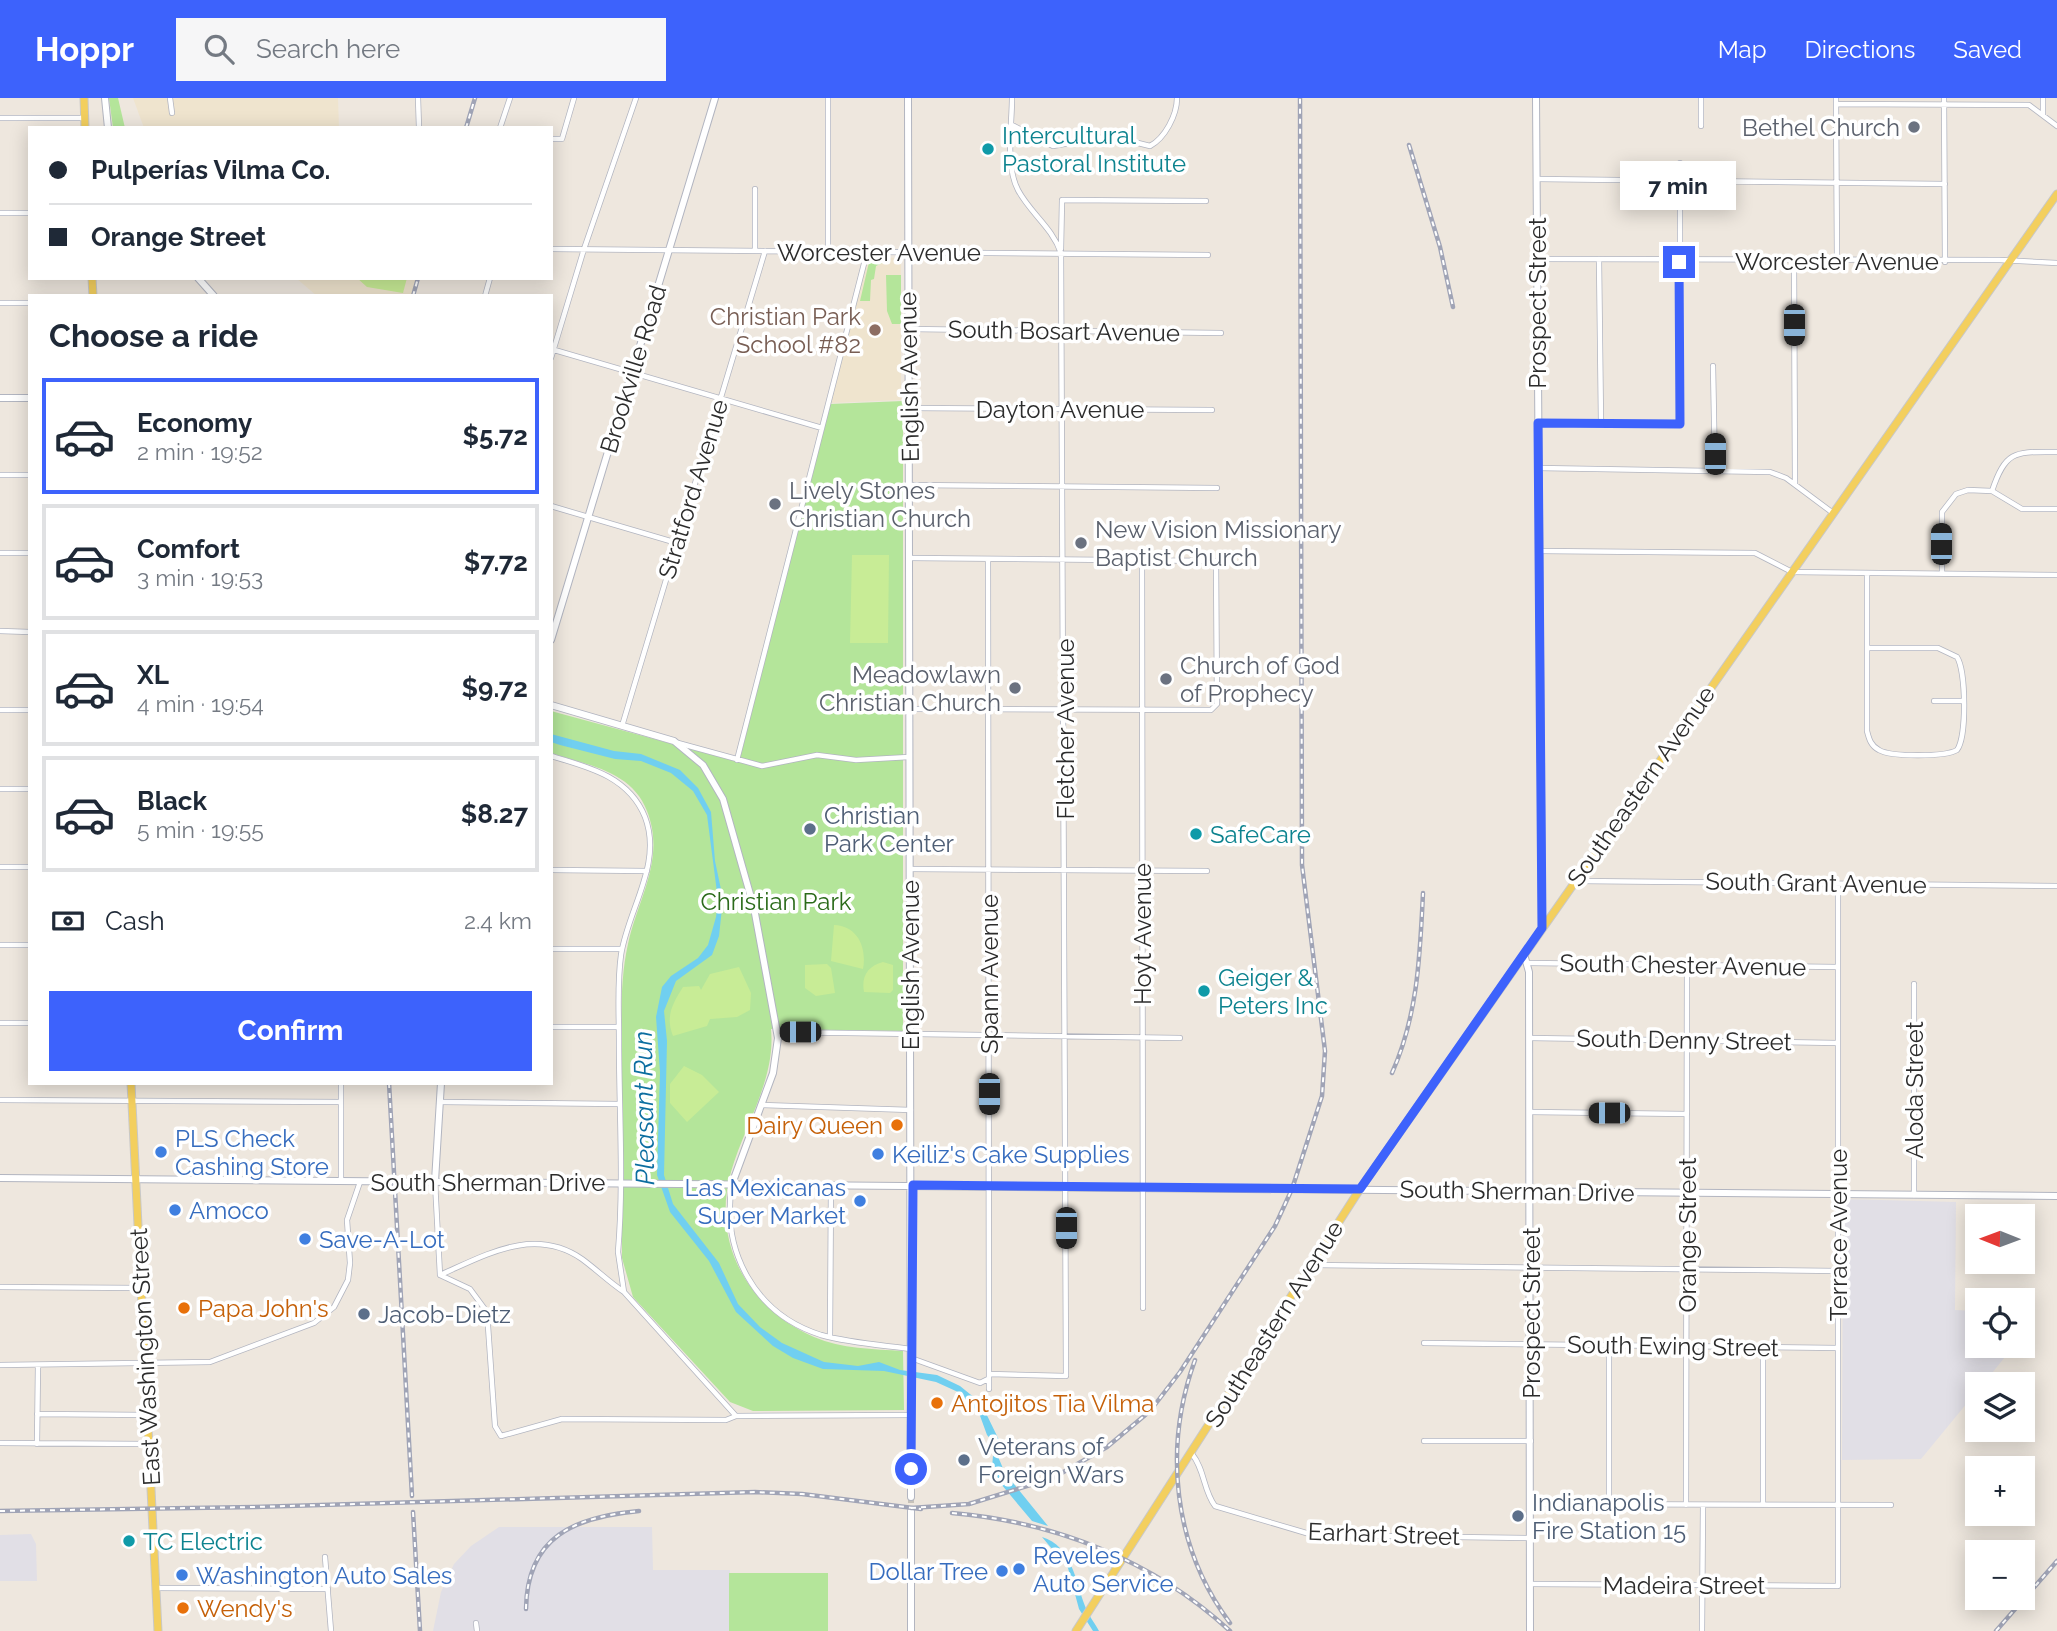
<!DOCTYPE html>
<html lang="en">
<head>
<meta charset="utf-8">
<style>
	:root { --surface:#fff; --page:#f6f6f7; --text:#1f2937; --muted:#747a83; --line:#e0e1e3; --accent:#3d62fc }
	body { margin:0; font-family:Raleway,sans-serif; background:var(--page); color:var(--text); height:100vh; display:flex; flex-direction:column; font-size:26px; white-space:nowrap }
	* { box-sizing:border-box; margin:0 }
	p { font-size:23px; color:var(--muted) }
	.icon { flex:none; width:38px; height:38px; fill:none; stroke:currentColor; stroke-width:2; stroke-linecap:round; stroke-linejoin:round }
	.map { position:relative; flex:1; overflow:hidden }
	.details { position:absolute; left:28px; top:196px; width:525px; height:791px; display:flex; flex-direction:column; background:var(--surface); border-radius:0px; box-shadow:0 4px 18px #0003 }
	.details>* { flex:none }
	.hud { position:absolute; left:28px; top:28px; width:525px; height:154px; border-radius:0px; box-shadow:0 4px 18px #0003; display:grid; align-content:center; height:154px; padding:0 21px; background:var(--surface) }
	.needle { width:46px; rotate:271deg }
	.tools { position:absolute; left:1965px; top:1106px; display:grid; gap:14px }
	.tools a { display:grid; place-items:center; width:70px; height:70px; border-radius:0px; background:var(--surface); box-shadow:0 4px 18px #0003; font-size:35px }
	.end { position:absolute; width:32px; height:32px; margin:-16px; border:9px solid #3d62fc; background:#fff; box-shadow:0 0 0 4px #fff }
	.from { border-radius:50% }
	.bubble { position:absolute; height:49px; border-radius:0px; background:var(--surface); box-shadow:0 4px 18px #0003; font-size:23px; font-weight:700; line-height:49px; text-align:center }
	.car { position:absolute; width:21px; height:42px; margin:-21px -10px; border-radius:9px; box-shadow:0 0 5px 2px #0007; background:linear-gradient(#222 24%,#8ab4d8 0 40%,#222 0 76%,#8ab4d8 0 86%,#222 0) }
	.hud b { display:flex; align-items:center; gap:24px; height:66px; font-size:26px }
	.hud b+b { border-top:2px solid var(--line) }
	.hud i { width:18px; height:18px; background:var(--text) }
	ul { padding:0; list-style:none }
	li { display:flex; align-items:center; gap:21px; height:116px; margin:0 14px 10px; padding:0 7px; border:4px solid var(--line); border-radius:0px }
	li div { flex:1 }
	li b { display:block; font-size:26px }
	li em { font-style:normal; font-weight:700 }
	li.active { border-color:var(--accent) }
	li>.icon { width:63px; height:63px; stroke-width:1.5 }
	h2 { padding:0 21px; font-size:32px; line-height:84px }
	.pay { display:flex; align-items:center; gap:18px; height:77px; padding:0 21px; font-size:26px }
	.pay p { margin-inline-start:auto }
	.action { display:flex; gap:14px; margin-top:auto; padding:14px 21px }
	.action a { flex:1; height:80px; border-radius:0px; background:var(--accent); color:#fff; font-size:28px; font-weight:700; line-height:80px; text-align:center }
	header { display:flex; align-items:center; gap:42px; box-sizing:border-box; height:98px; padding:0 35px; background:var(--accent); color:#fff }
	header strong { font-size:33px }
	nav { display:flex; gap:38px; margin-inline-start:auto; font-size:24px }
	.search { width:490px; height:63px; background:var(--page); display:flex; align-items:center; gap:18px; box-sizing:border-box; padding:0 24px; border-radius:0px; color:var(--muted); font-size:26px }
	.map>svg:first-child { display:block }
	.industrial { fill:#e1dfe6 }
	.education { fill:#efe4ce }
	.green { fill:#b4e59a }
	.pitch { fill:#c8ec96 }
	.water { fill:#70cff0 }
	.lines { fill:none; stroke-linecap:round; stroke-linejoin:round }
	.secondary-tunnel { stroke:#c7c2ba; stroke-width:6; stroke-dasharray:6 3; stroke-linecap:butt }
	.minor-casing { stroke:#b2b5c0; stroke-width:6 }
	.tertiary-casing { stroke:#b2b5c0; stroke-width:8 }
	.secondary-casing { stroke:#b2b5c0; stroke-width:8 }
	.primary-casing { stroke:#c8c8c8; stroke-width:9 }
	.minor { stroke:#fff; stroke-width:4.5 }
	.tertiary { stroke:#fff; stroke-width:6 }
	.secondary { stroke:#fff; stroke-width:6 }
	.primary { stroke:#f3cf5e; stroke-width:7 }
	.rail-casing { stroke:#a0a4b6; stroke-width:4.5 }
	.rail { stroke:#fff; stroke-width:2; stroke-dasharray:5; stroke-linecap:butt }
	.route { stroke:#3d62fc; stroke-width:9 }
	.worship-dot { fill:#6b7280; stroke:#fff; stroke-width:2.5 }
	.culture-dot { fill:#0f9aa8; stroke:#fff; stroke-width:2.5 }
	.education-dot { fill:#8d6e63; stroke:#fff; stroke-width:2.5 }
	.service-dot { fill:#5c6f8a; stroke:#fff; stroke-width:2.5 }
	.food-dot { fill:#e8710a; stroke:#fff; stroke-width:2.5 }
	.shop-dot { fill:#3f7fe0; stroke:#fff; stroke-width:2.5 }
	.labels { text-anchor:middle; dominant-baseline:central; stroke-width:7; stroke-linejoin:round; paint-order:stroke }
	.worship-label { font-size:24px; fill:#5b616d; stroke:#fff; text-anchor:start }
	.culture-label { font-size:24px; fill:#0d838f; stroke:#fff; text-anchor:start }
	.street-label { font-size:24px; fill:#2c2c2c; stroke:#fff }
	.education-label { font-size:24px; fill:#785e54; stroke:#fff; text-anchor:end }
	.service-label { font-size:24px; fill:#4e5e75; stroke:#fff; text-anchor:start }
	.park-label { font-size:24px; fill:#2b6b1a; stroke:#fff }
	.food-label { font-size:24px; fill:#c56008; stroke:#fff; text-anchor:start }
	.shop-label { font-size:24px; fill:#366cbe; stroke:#fff; text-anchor:start }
	.water-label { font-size:26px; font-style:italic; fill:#0c6ea0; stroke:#fff }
</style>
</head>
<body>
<header>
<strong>Hoppr</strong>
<div class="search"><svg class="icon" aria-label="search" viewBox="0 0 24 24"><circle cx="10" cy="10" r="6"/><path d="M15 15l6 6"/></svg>Search here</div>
<nav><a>Map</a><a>Directions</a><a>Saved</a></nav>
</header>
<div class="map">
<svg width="2057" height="1533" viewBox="0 0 2057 1533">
	<rect width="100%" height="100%" fill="#eee7de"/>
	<!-- industrial -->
	<path class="industrial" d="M1843 1101 1956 1104 1955 1212 1977 1213 1978 1248H2014L1983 1286H1978L1977 1293 1921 1361 1842 1362Z
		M499 1429H652L653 1472H730L729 1533H433L441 1494 454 1466 471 1448Z
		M31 1436 36 1446 37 1483H0V1437Z"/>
	<!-- education -->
	<path class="education" d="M133 0H338L339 30H144Z
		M871 159 901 160V302L831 305 867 163Z
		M296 180H416L411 198H317Z"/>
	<!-- green -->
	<path class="green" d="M109 0H118L125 30H113Z
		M887 159 886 163 876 168 874 181 871 182 870 203H860L870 160Z
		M886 177H901V226H892L887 213Z
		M903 303V933L771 931C776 981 744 1028 731 1074 711 1144 748 1211 814 1239 842 1251 873 1251 903 1253L904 1312 753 1313 730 1304 633 1199 622 1160C622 1096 622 1032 622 968 622 927 619 886 628 846 638 800 666 761 647 713 632 673 587 667 551 655V613L739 664 830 306Z
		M729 1475H828V1533H729Z"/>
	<!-- pitch -->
	<path class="pitch" d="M357 180H407L403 195 367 189Z
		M852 457H889L888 545H850Z
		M834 827C858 828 867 850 863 871L831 863Z
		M883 864 893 867V892L890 895 864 894C861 878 868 868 883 864Z
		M827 866 831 870 835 895 816 898 805 890V867Z
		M739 869 751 895 750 912 737 919 710 921 707 928 673 938C665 918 673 905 683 889L699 888 701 892 710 876Z
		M684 968 702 977 719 994 687 1024 670 1005V986Z"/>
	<!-- water -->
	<path class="water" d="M551 636 614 653 641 656 680 672 698 690 711 714 715 763 723 801 719 838 712 857 676 883 664 913 667 943 664 1077 673 1106 719 1165 738 1206 760 1229 782 1245 824 1264 858 1268 879 1264 900 1272 937 1277 960 1288 981 1305 999 1342V1361L1005 1375 1048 1428 1032 1423 1001 1386 992 1370 994 1345 987 1337 979 1315 958 1294 936 1284 884 1273 823 1271 793 1260 773 1248 736 1214 709 1163 670 1114 657 1077 660 974 656 919 662 889 671 878 698 860 708 847 716 819 718 802 707 717 693 693 671 675 641 663 615 661 560 647 551 644Z
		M1042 1439C1072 1448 1075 1482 1085 1508 1088 1517 1095 1525 1099 1533H1093L1079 1511 1068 1470Z"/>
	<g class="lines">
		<!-- secondary-tunnel -->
		<path class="secondary-tunnel" d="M911 1399V1413"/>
		<defs>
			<path id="minor" d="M170 0 172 15
				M418 0 419 30
				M828 0V153
				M1836 0 1837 163
				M1944 0 1945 164
				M2043 0V17
				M1836 6 2029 7 2057 28
				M0 20H84
				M1012 27 1053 48 1110 38 1150 48C1165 40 1177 17 1177 0
				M1701 28V0
				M500 30 510 0
				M551 41H562L574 0
				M1537 81 1945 86
				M0 115H30
				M551 151 1208 157
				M1061 151 1062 102 1206 103
				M755 152V91
				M1537 161 2000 162 2057 165
				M1599 161 1601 325
				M1794 162 1795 386
				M485 198 490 180
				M0 205H30
				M909 231 1221 235
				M551 251 822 330
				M551 260 584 151 636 0
				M1713 268 1715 373
				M909 310 1212 312
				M1538 325 1680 326V65
				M1538 370 1770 374 1786 380 1833 415
				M0 377H30
				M910 387 1217 390
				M1992 393C2006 351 2016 354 2057 354
				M551 408 677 445
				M1539 453 1755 455 1792 474 2057 477
				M0 455H30
				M988 461 989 1291
				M1142 462 1143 1210
				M1942 475V414L1956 396 1968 392 1992 393 2022 411H2057
				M0 533 30 534
				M1867 550H1938L1957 559C1966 573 1967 639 1957 652 1945 659 1891 659 1879 652 1871 648 1869 641 1867 633V475
				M1934 603H1963
				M910 611 1211 612 1217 606 1216 463 910 460
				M0 612H30
				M622 628 765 153
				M678 645 762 668 817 657 856 662 909 659
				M551 658C589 669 629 679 645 719 663 766 628 811 621 857 617 885 619 914 619 942 619 1012 624 1084 618 1154L624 1194 736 1318 911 1317
				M737 662 867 154
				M0 691H30
				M0 769H30
				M910 771 1207 773
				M551 772 647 773
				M1577 783 2057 788
				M0 847H30
				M551 851H622
				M1529 865 1838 869
				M1914 886V1097
				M0 925H30
				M551 929H619
				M778 934 1180 940
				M1530 940 1838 945
				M341 985V1083
				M0 1002 341 1004
				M442 1004 619 1006
				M761 1007 911 1012
				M1530 1014 1687 1016
				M435 1084 440 1177 470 1191 487 1214 495 1328 501 1338 562 1321 726 1322 736 1318
				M732 1086C721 1152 754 1216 821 1237 850 1245 881 1247 911 1251
				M1312 1167 1838 1173
				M440 1177C486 1157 534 1128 582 1161 597 1172 609 1184 624 1194
				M0 1189 141 1190
				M830 1239 831 1086
				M1424 1245 1838 1250
				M911 1260 980 1285 988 1281
				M0 1267 210 1264 314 1225 334 1209 348 1182 350 1165 347 1122 360 1084
				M989 1276 1066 1278 1061 155C1052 129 1030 115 1018 92 1005 67 1012 28 1012 0
				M37 1316 148 1317
				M1424 1343H1531
				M0 1345 148 1346
				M37 1346 38 1267
				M1192 1356C1205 1372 1203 1392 1215 1408L1313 1437 1530 1440
				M1530 1406 1891 1407
				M1609 1407V1247
				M1686 1407 1687 867
				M1763 1407V1249
				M325 1459 331 1533
				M1531 1486 1838 1488V786
				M156 1490 328 1491
				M476 1525 477 1533
				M1702 1533 1703 1407"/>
			<path id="tertiary" d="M105 0 108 30
				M198 180 214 198
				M0 300H30
				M551 542 715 0
				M551 607 674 643 703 667 723 701 754 810 778 940 773 975 732 1086
				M435 1083 441 985"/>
			<path id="secondary" d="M908 0 911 1399
				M1536 0 1542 830
				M1524 856 1529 874 1530 1533
				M0 1080 2057 1098
				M911 1533V1413"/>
			<path id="primary" d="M84 0 85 30
				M92 180 93 198
				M131 985 158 1533
				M1076 1533 1360 1091 2057 96"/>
		</defs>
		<!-- minor casing -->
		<use href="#minor" class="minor-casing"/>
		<!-- tertiary casing -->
		<use href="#tertiary" class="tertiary-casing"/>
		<!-- secondary casing -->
		<use href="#secondary" class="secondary-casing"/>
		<!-- primary casing -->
		<use href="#primary" class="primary-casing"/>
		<!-- minor -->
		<use href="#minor" class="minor"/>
		<!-- tertiary -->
		<use href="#tertiary" class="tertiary"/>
		<!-- secondary -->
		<use href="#secondary" class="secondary"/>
		<!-- primary -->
		<use href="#primary" class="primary"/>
		<defs>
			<path id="rail" d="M466 30 475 0
				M1409 47 1440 149 1453 209
				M413 198 418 180
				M1392 975C1418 917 1420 857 1423 795
				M389 985 412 1398
				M1195 1262C1163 1350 1173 1449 1230 1525
				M911 1410 969 1406 1053 1380 1107 1349 1150 1313 1180 1274 1275 1128 1292 1091 1322 998 1325 953 1302 767 1300 0
				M0 1413 255 1409 755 1394 802 1396 921 1411
				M413 1414 420 1533
				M952 1415C1055 1424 1153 1462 1230 1533
				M526 1511C527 1438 575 1419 639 1413
				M1996 1533 2057 1463"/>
		</defs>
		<!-- rail casing -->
		<use href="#rail" class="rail-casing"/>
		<!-- rail -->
		<use href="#rail" class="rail"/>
	</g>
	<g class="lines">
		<!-- route -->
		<path class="route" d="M911 1371 913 1087 1360 1091 1542 830 1538 325 1680 326 1679 164"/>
	</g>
	<!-- markers -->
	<g class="worship-dot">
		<circle cx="1914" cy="29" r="7"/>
		<circle cx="775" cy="406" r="7"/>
		<circle cx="1081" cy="445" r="7"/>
		<circle cx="1166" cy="581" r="7"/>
		<circle cx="1015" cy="590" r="7"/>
	</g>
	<g class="culture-dot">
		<circle cx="988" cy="51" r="7"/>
		<circle cx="1196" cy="736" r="7"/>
		<circle cx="1204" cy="893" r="7"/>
		<circle cx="129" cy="1443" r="7"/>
	</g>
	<circle class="education-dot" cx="875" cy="232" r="7"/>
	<g class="service-dot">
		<circle cx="810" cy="731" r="7"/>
		<circle cx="364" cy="1216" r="7"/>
		<circle cx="964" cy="1362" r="7"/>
		<circle cx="1518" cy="1418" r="7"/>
	</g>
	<g class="food-dot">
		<circle cx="897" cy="1027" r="7"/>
		<circle cx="184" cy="1210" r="7"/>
		<circle cx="937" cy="1305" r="7"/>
		<circle cx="183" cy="1510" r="7"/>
	</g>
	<g class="shop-dot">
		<circle cx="161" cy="1054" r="7"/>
		<circle cx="878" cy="1056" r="7"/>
		<circle cx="860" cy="1103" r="7"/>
		<circle cx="175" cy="1112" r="7"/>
		<circle cx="305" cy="1141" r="7"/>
		<circle cx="1019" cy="1471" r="7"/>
		<circle cx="1002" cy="1473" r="7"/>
		<circle cx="182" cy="1477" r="7"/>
	</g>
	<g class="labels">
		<!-- worship labels -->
		<g class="worship-label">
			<text x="1900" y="29" text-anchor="end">Bethel Church</text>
			<text x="789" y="392">Lively Stones<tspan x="789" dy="28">Christian Church</tspan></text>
			<text x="1095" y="431">New Vision Missionary<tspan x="1095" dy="28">Baptist Church</tspan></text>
			<text x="1180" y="567">Church of God<tspan x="1180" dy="28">of Prophecy</tspan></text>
			<text x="1001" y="576" text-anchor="end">Meadowlawn<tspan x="1001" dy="28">Christian Church</tspan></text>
		</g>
		<!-- culture labels -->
		<g class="culture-label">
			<text x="1002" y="37">Intercultural<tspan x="1002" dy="28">Pastoral Institute</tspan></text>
			<text x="1210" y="736">SafeCare</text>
			<text x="1218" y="879">Geiger &amp;<tspan x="1218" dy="28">Peters Inc</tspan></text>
			<text x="143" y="1443">TC Electric</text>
		</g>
		<!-- street labels -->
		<g class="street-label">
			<text x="879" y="154">Worcester Avenue</text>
			<text x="1837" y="163">Worcester Avenue</text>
			<text transform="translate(1537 205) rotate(-90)">Prospect Street</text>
			<text transform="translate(1064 233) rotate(1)">South Bosart Avenue</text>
			<text transform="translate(633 271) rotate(-73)">Brookville Road</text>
			<text transform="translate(909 279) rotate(-91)">English Avenue</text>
			<text x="1060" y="311">Dayton Avenue</text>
			<text transform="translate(693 391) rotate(-73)">Stratford Avenue</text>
			<text transform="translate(1065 631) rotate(-90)">Fletcher Avenue</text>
			<text transform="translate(1641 688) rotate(-55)">Southeastern Avenue</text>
			<text transform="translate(1816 785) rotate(1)">South Grant Avenue</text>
			<text transform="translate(1142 836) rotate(-90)">Hoyt Avenue</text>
			<text transform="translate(910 867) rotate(-90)">English Avenue</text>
			<text transform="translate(1683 867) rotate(1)">South Chester Avenue</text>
			<text transform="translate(989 876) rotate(-90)">Spann Avenue</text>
			<text transform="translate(1684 942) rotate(1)">South Denny Street</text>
			<text transform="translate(1914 992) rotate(-90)">Aloda Street</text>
			<text x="488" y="1084">South Sherman Drive</text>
			<text transform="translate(1517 1093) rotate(1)">South Sherman Drive</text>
			<text transform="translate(1687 1137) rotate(-90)">Orange Street</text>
			<text transform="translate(1838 1137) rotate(-90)">Terrace Avenue</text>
			<text transform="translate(1531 1215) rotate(-90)">Prospect Street</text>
			<text transform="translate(1274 1226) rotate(-58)">Southeastern Avenue</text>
			<text transform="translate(1673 1248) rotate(1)">South Ewing Street</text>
			<text transform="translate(145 1259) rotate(-93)">East Washington Street</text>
			<text transform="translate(1384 1436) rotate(2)">Earhart Street</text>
			<text x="1684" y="1487">Madeira Street</text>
		</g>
		<!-- education labels -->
		<g class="education-label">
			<text x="861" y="218">Christian Park<tspan x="861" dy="28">School #82</tspan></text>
		</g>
		<!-- service labels -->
		<g class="service-label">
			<text x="824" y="717">Christian<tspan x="824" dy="28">Park Center</tspan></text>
			<text x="378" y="1216">Jacob-Dietz</text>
			<text x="978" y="1348">Veterans of<tspan x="978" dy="28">Foreign Wars</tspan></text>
			<text x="1532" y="1404">Indianapolis<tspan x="1532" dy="28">Fire Station 15</tspan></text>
		</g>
		<!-- park labels -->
		<g class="park-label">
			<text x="776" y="803">Christian Park</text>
		</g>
		<!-- food labels -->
		<g class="food-label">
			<text x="883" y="1027" text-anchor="end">Dairy Queen</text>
			<text x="198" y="1210">Papa John's</text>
			<text x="951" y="1305">Antojitos Tia Vilma</text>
			<text x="197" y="1510">Wendy's</text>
		</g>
		<!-- shop labels -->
		<g class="shop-label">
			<text x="175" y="1040">PLS Check<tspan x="175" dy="28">Cashing Store</tspan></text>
			<text x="892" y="1056">Keiliz's Cake Supplies</text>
			<text x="846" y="1089" text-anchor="end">Las Mexicanas<tspan x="846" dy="28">Super Market</tspan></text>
			<text x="189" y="1112">Amoco</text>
			<text x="319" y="1141">Save-A-Lot</text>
			<text x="1033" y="1457">Reveles<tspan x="1033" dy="28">Auto Service</tspan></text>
			<text x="988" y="1473" text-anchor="end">Dollar Tree</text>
			<text x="196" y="1477">Washington Auto Sales</text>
		</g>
		<!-- water labels -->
		<g class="water-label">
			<text transform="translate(644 1010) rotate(-91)">Pleasant Run</text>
		</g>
	</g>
</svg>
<div class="tools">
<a><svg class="needle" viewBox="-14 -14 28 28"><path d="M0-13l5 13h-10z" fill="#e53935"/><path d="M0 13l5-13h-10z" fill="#747a83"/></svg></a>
<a><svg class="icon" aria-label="locate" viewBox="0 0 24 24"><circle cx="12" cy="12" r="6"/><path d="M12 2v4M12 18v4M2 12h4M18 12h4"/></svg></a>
<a><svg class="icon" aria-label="layers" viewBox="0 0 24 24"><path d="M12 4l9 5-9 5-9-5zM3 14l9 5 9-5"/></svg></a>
<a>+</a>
<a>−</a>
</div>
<i class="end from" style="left:911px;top:1371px"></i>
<i class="end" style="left:1679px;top:164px"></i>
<div class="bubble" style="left:1620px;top:63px;width:116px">7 min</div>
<i class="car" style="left:1794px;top:227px;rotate:180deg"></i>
<i class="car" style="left:1715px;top:356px;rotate:0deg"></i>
<i class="car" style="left:1941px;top:446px;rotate:0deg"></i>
<i class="car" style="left:800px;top:934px;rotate:270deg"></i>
<i class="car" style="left:989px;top:996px;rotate:180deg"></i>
<i class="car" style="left:1609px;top:1015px;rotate:270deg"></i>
<i class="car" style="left:1066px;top:1130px;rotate:180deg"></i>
<div class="hud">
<b><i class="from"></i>Pulperías Vilma Co.</b>
<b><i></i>Orange Street</b>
</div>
<section class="details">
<h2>Choose a ride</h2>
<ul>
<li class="active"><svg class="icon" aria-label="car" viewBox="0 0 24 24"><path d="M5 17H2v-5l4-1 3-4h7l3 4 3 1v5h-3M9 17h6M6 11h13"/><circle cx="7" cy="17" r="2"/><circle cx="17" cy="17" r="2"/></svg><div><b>Economy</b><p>2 min · 19:52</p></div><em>$5.72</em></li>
<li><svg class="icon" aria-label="car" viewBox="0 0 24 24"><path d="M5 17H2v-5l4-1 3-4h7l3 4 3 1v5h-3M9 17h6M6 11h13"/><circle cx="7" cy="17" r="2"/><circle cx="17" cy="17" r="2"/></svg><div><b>Comfort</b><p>3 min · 19:53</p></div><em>$7.72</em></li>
<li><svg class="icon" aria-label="car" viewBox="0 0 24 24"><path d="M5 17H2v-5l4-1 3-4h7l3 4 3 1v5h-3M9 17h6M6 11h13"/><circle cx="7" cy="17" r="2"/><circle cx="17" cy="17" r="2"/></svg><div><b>XL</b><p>4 min · 19:54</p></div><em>$9.72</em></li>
<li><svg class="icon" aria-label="car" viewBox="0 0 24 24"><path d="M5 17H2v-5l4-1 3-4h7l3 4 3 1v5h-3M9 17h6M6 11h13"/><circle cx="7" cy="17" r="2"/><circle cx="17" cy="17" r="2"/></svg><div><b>Black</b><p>5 min · 19:55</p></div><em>$8.27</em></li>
</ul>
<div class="pay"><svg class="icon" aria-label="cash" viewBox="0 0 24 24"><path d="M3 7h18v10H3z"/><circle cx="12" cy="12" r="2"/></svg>Cash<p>2.4 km</p></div>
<div class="action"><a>Confirm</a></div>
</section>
</div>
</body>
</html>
